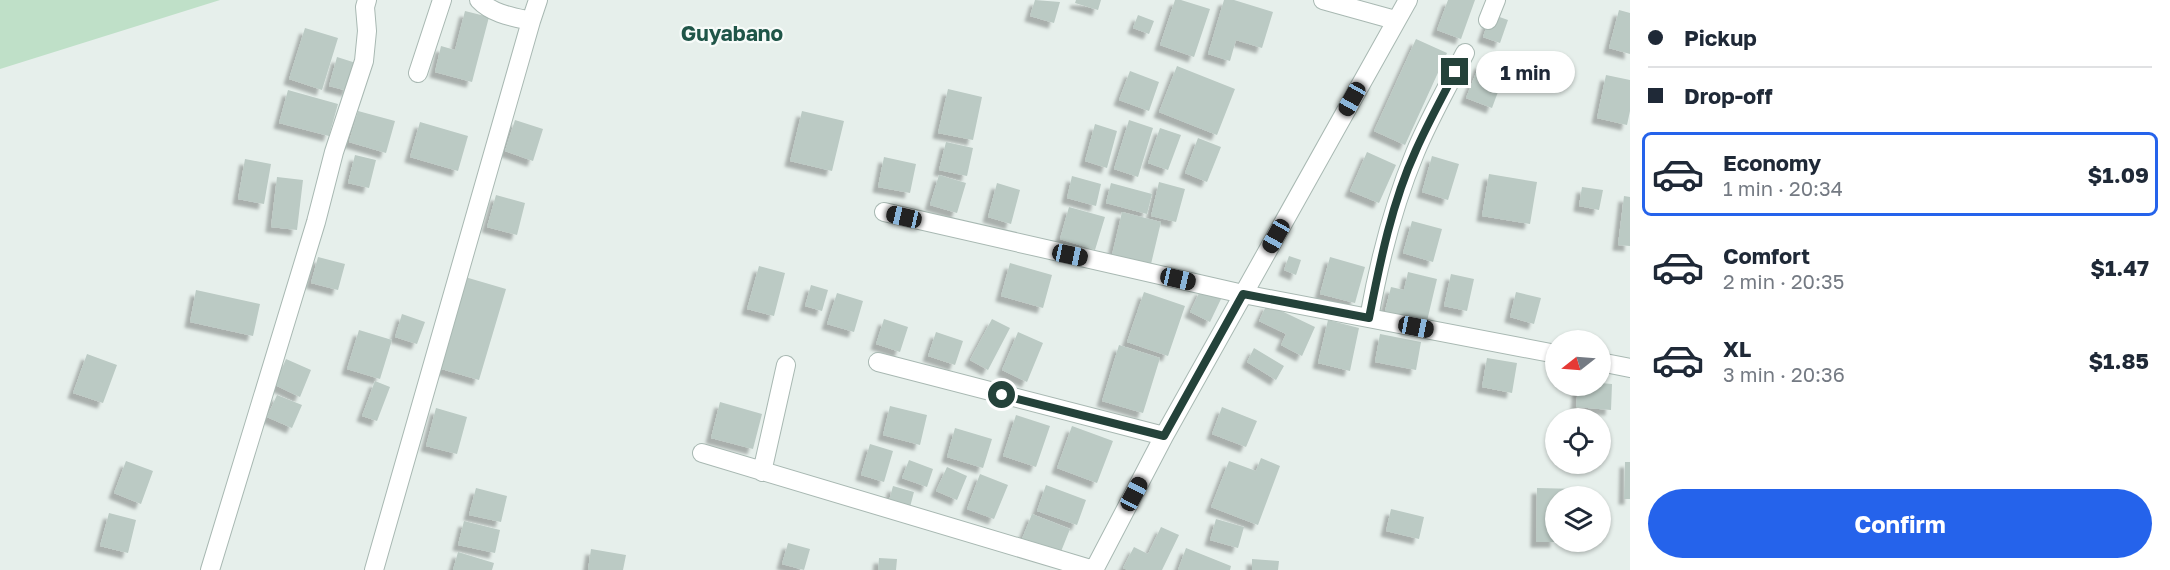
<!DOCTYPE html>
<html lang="en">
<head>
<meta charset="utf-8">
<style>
	:root { --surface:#fff; --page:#f6f6f7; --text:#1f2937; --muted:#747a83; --line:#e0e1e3; --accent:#2563eb }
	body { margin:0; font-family:"Golos Text",sans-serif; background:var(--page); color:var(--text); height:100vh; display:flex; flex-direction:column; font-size:22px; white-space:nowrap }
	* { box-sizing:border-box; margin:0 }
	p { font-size:20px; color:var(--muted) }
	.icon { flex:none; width:33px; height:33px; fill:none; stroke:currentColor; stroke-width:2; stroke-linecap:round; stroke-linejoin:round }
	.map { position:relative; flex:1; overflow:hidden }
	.side { display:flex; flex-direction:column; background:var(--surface); width:540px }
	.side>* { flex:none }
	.top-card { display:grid; align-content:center; height:132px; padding:0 18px; background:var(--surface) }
	.needle { width:39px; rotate:253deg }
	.tools { position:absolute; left:1545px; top:330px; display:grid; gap:12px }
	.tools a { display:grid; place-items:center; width:66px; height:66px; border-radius:50%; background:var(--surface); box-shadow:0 2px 4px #0004; font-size:30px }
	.end { position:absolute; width:27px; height:27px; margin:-14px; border:8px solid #24423a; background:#fff; box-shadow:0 0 0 3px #fff }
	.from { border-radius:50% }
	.bubble { position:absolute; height:42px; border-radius:21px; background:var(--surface); box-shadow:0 2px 4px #0004; font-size:20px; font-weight:700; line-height:42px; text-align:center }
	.car { position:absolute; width:18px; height:36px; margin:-18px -9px; border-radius:8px; box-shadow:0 0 4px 2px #0007; background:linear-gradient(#222 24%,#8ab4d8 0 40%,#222 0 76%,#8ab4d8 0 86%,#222 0) }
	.top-card b { display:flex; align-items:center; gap:21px; height:57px; font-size:22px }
	.top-card b+b { border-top:2px solid var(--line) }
	.top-card i { width:15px; height:15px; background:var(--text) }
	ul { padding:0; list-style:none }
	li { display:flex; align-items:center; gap:18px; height:84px; margin:0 12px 9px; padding:0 6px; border:3px solid transparent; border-radius:9px }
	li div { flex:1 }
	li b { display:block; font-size:22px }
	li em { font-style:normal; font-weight:700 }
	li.current { border-color:var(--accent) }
	li>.icon { width:54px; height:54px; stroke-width:1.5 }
	.button { display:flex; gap:12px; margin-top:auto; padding:12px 18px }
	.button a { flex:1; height:69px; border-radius:36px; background:var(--accent); color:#fff; font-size:24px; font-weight:700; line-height:69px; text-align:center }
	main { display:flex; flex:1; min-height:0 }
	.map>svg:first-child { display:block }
	.green { fill:#bfe0c8 }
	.building { fill:#bbcac4; filter:url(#shadow) }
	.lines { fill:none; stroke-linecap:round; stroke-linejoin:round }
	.street-casing { stroke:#a8b8b2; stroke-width:20 }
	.street { stroke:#fff; stroke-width:18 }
	.route { stroke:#24423a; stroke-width:8 }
	.labels { text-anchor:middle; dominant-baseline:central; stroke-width:4.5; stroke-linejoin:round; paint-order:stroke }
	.neighbourhood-label { font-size:21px; font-weight:bold; fill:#1f5548; stroke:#f7fbf9 }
</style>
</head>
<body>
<main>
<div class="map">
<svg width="1630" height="570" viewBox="0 0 1630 570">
	<defs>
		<filter id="shadow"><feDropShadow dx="-5.5" dy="5.5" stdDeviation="1.5" flood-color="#0004"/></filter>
	</defs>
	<rect width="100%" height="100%" fill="#e6efeb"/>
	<!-- green -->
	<path class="green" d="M0 0H220L0 69Z"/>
	<!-- building -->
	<path class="building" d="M1035 0 1060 2 1054 23 1030 16Z
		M1076 0H1101L1098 10 1075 3Z
		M1175 0H1181L1210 9 1194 57 1160 45Z
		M1224 0H1234L1273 12 1262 48 1236 40 1230 61 1208 54Z
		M1448 0H1475L1461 39 1437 30Z
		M1619 10 1630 13V54L1609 48Z
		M465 11 489 17 472 82 435 72 441 46 455 50Z
		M1491 14 1508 20 1500 43 1483 37Z
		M1138 15 1154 21 1149 34 1133 28Z
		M305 28 338 38 322 90 289 79Z
		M1416 39 1447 53 1405 145 1374 131Z
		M337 57 356 63 348 91 329 86Z
		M1480 63 1505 73 1492 108 1466 98Z
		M1177 66 1235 89 1217 135 1159 112Z
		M1130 71 1159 82 1149 111 1119 100Z
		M1606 75 1630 80V111L1627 125 1597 118Z
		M948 89 982 97 973 140 938 133Z
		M288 90 338 104 329 136 279 123Z
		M358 111 395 121 386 153 349 142Z
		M802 111 844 121 832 171 790 161Z
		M515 120 543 129 533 161 505 151Z
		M1129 120 1153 128 1138 177 1114 169Z
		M420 122 468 136 458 171 410 157Z
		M1095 124 1117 131 1107 168 1085 161Z
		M1160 128 1181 135 1168 170 1148 163Z
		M1198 138 1221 147 1207 182 1185 173Z
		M946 142 973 148 967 176 939 170Z
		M1367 152 1396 165 1379 203 1350 191Z
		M355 155 376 160 369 188 348 183Z
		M1432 156 1459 164 1448 200 1422 192Z
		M884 157 916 164 910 193 878 187Z
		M245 159 271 164 264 204 238 199Z
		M1489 174 1537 182 1530 224 1482 216Z
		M939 175 966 183 957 213 930 205Z
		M1072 176 1101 184 1096 206 1067 198Z
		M277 177 303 180 297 230 271 227Z
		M1159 182 1185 189 1176 222 1151 216Z
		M997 183 1020 190 1011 224 988 217Z
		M1111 183 1152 194 1147 214 1106 203Z
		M1582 187 1603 190 1599 210 1579 206Z
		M496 195 525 203 517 235 487 227Z
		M1624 196 1630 197V246L1618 245Z
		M1069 207 1105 217 1095 250 1060 239Z
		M1122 212 1161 222 1151 264 1112 255Z
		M1412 221 1442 229 1433 262 1403 253Z
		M1289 256 1301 260 1296 275 1284 270Z
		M318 257 345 264 338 290 311 283Z
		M1330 257 1365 267 1355 303 1320 294Z
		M1010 263 1052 275 1043 308 1001 296Z
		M759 266 785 273 774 316 747 309Z
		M1408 272 1437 279 1427 321 1385 311 1391 287 1404 290Z
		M1451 274 1474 279 1467 311 1444 306Z
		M465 277 506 289 479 380 438 368Z
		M811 285 828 290 822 311 805 306Z
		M1201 289 1221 299 1210 322 1190 312Z
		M196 290 260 304 253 336 190 322Z
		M1144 292 1185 306 1168 356 1127 342Z
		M1516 292 1541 298 1534 324 1510 317Z
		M837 293 863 301 854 332 827 324Z
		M1267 304 1315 327 1302 356 1281 345 1286 334 1259 321Z
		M402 314 425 322 417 344 395 337Z
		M884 319 908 327 900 352 876 344Z
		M992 319 1010 328 988 370 970 360Z
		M1328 320 1359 328 1350 371 1318 363Z
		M359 330 392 340 380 379 347 369Z
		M936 332 963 341 955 365 928 356Z
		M1018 332 1043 343 1027 382 1002 370Z
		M1380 334 1421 342 1416 370 1375 362Z
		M1119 345 1160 358 1143 413 1102 401Z
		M1254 348 1284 366 1276 380 1247 362Z
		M87 354 117 365 103 403 73 393Z
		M1487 358 1517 363 1512 393 1482 387Z
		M286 359 311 370 300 397 275 385Z
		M375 381 390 387 377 421 362 416Z
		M1600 383 1612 384 1611 410 1576 407 1578 386H1600Z
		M277 395 302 405 292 428 267 417Z
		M720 402 762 414 753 449 711 438Z
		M890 406 927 415 920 445 883 435Z
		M1222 407 1257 421 1246 447 1212 434Z
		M436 408 467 417 457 454 426 446Z
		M1016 415 1050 426 1036 467 1003 456Z
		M1072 426 1113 441 1097 483 1057 468Z
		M955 428 992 439 983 468 947 457Z
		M870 444 893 451 884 482 861 475Z
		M1261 458 1280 466 1258 525 1211 507 1229 461 1256 471Z
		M909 460 933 469 927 487 902 478Z
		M126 461 153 471 141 504 114 493Z
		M1625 462H1630V499H1624Z
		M947 467 967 476 957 500 936 491Z
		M980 474 1008 485 994 519 967 509Z
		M1046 485 1086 500 1077 525 1037 511Z
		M893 486 914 492 910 507 889 501Z
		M476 488 507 496 501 522 469 515Z
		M1537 488 1579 489V496H1556V542H1536Z
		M1391 509 1424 517 1419 539 1386 531Z
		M109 513 136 520 128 553 100 546Z
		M1032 514 1070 529 1060 554 1022 539Z
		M1216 519 1244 527 1238 548 1210 540Z
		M464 521 500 530 495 553 458 545Z
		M1161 527 1179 535 1162 570H1128L1123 568 1134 547 1148 554Z
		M788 543 810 549 804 570 782 564Z
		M1186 548 1231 566 1230 570H1178Z
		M591 549 626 555 623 570H588Z
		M458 552 494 563 492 570H453Z
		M879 558 897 559 896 570H878Z
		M1252 559 1279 561 1278 570H1252Z"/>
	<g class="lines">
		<defs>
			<path id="street" d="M479 0C492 14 513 17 531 21L538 0
				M1323 0 1395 20
				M1488 20 1496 0
				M418 73 442 0
				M884 212 1243 294 1556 354
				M1369 318C1379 262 1393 206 1415 153 1429 119 1448 86 1465 53
				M878 362 1164 436
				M1600 362 1630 368
				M702 453 1094 570
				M762 472 786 365
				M210 570 316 222 334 152 364 61 367 31 365 7 367 0
				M374 570 531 21
				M1094 570 1164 436 1408 0"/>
		</defs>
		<!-- street casing -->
		<use href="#street" class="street-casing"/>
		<!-- street -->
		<use href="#street" class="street"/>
	</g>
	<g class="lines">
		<!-- route -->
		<path class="route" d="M1002 395 1164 436 1243 294 1369 318C1380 262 1392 202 1416 150 1428 123 1442 98 1455 72"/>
	</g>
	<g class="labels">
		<!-- neighbourhood labels -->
		<g class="neighbourhood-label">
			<text x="732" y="33">Guyabano</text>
		</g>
	</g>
</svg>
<div class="tools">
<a><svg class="needle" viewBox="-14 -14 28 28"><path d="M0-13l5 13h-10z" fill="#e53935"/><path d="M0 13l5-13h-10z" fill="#747a83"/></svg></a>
<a><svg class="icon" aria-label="locate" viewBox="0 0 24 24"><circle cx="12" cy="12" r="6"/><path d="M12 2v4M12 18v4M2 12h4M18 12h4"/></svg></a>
<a><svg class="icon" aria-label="layers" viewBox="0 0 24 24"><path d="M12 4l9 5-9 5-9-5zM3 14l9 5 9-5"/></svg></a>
</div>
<i class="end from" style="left:1002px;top:395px"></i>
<i class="end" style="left:1455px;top:72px"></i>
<div class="bubble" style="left:1476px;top:51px;width:99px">1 min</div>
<i class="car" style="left:1352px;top:99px;rotate:209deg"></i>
<i class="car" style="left:904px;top:217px;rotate:283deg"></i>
<i class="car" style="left:1276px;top:236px;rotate:209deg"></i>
<i class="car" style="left:1070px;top:255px;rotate:102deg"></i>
<i class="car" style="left:1178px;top:279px;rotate:103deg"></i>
<i class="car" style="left:1416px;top:327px;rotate:101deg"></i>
<i class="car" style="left:1134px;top:494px;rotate:28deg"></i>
</div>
<section class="side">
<div class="top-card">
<b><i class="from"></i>Pickup</b>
<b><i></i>Drop-off</b>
</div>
<ul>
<li class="current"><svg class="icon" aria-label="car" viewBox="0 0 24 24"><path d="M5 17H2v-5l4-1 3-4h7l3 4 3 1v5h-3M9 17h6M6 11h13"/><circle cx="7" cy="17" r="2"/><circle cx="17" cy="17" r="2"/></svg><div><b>Economy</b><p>1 min · 20:34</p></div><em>$1.09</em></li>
<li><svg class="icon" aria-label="car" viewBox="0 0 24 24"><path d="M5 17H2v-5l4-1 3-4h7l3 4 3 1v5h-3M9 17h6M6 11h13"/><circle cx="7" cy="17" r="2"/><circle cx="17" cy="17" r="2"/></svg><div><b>Comfort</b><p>2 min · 20:35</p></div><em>$1.47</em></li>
<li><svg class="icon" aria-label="car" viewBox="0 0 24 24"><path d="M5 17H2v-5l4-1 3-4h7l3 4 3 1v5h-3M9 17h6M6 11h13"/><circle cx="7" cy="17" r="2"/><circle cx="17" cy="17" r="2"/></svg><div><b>XL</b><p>3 min · 20:36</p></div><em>$1.85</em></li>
</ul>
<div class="button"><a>Confirm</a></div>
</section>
</main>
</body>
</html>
